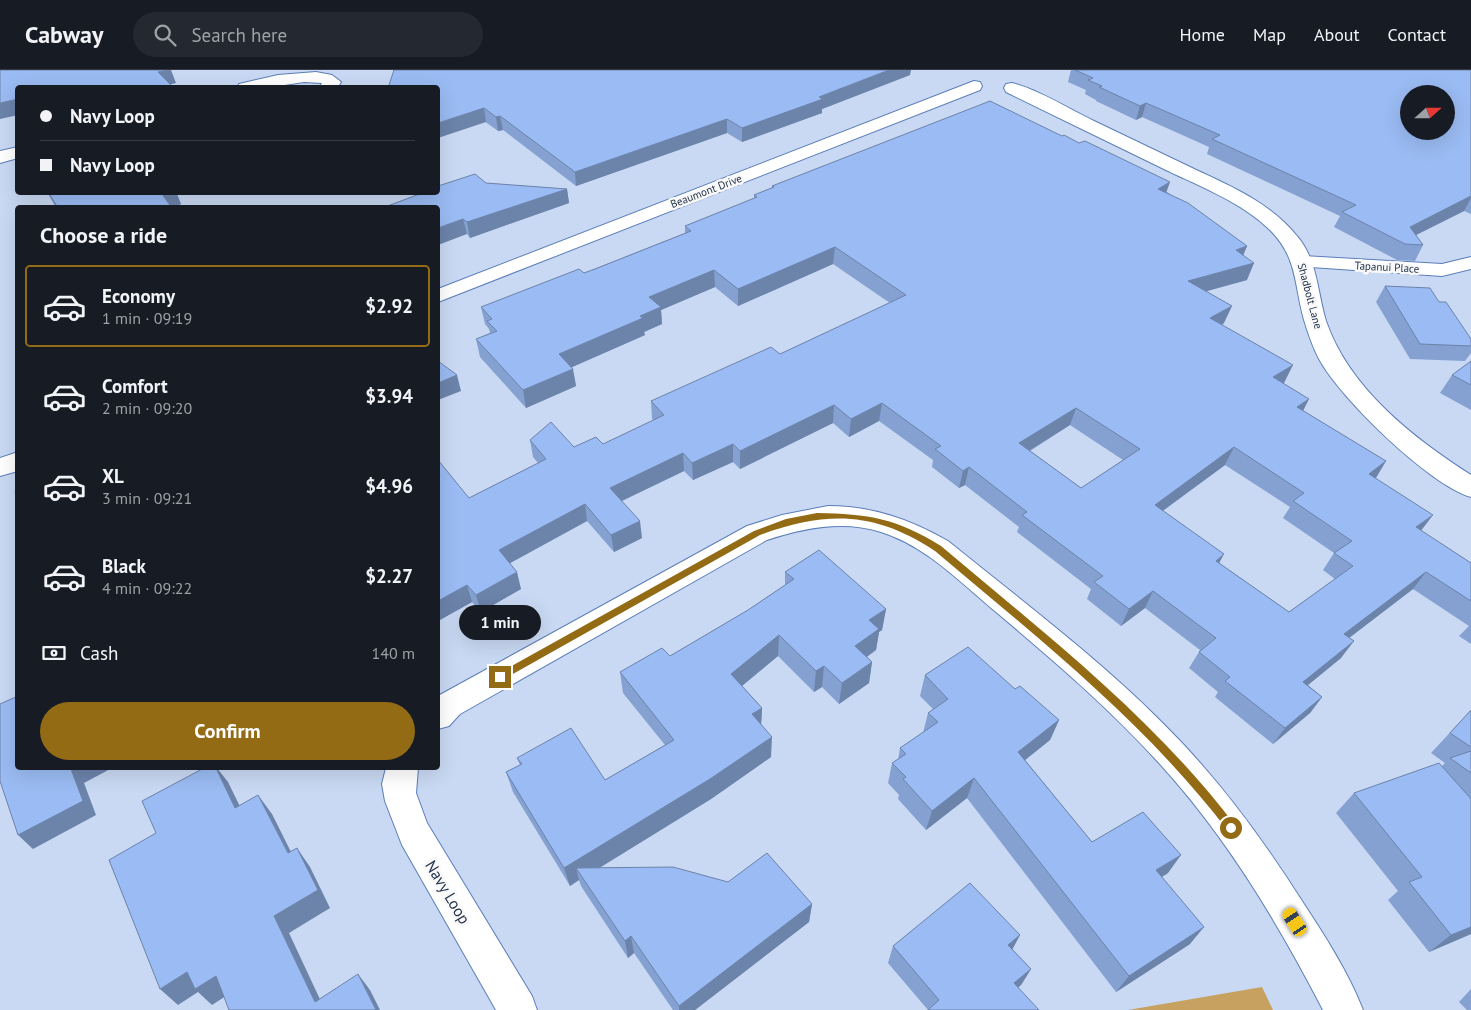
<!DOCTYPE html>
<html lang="en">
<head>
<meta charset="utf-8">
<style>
	:root { --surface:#171b24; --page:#242831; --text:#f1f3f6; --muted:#9ea1a6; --line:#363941; --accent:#946b15 }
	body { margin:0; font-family:"PT Sans",sans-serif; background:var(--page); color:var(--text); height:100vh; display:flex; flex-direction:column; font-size:19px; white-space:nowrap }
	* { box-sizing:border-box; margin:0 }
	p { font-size:16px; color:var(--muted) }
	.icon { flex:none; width:28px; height:28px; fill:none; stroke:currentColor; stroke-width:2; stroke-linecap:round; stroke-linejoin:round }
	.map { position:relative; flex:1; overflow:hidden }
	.panel { position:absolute; left:15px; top:135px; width:425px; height:565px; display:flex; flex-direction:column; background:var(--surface); border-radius:5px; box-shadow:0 5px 20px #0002 }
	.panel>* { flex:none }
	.banner { position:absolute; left:15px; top:15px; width:425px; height:110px; border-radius:5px; box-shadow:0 5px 20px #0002; display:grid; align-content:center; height:110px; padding:0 25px; background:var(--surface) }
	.needle { width:32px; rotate:69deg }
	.fabs { position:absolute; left:1400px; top:15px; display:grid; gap:10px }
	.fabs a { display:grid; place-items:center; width:55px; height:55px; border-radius:50%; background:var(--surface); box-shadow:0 5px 20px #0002; font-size:25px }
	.end { position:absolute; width:22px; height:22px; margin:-11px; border:6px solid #946b15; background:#fff; box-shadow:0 0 0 2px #fff }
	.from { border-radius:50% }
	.bubble { position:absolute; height:35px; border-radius:18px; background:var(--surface); box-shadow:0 5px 20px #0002; font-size:16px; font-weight:700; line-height:35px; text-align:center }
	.car { position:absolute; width:15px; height:30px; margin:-15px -8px; border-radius:6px; box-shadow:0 0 4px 1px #0007; background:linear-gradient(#f5c518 24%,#345 0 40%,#f5c518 0 76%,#345 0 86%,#f5c518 0) }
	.banner b { display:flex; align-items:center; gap:18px; height:48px; font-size:19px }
	.banner b+b { border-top:1px solid var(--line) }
	.banner i { width:12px; height:12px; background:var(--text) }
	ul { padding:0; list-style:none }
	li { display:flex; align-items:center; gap:15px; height:82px; margin:0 10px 8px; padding:0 15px; border:2px solid transparent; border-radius:5px }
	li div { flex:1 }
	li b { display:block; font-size:19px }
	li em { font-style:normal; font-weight:700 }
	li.selected { border-color:var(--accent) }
	li>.icon { width:45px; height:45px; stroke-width:1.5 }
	h2 { padding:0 25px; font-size:22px; line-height:60px }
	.pay { display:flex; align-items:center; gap:12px; height:55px; padding:0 25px; font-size:19px }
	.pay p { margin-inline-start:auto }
	.primary-button { display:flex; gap:10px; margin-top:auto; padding:10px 25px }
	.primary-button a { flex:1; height:58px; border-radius:30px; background:var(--accent); color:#fff; font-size:20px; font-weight:700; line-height:58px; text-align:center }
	header { display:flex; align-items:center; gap:30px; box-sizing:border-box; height:70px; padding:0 25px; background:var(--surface); border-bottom:1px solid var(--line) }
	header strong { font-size:24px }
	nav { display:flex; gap:28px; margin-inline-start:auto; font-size:18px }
	.search { width:350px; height:45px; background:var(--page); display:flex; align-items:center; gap:12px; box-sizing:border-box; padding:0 18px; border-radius:28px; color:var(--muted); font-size:19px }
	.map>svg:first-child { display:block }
	.green { fill:#c7a15f }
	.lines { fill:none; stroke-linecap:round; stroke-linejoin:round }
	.minor-casing { stroke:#5b7eb9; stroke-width:2 }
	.tertiary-casing { stroke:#5b7eb9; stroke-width:2 }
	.minor { fill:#fff; fill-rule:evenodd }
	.tertiary { fill:#fff; fill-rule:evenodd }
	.wall { fill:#84a1d1; fill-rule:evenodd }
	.shaded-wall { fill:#6c83aa }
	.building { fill:#9abbf3; stroke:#6c83aa; fill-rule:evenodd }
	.route { fill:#946b15 }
	.labels { text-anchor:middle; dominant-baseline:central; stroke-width:5; stroke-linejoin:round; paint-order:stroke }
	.far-street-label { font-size:11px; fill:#25344d; stroke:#f9f9f9 }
	.near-street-label { font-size:16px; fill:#25344d; stroke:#f9f9f9 }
</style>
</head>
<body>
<header>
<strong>Cabway</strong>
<div class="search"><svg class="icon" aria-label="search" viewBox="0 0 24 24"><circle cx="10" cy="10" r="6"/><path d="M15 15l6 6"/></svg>Search here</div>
<nav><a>Home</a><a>Map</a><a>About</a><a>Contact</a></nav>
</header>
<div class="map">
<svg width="1471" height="940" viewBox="0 0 1471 940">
	<rect width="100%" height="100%" fill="#c9d9f3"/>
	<!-- green -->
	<path class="green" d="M1262 917 1273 940H1128Z"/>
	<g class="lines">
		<defs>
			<path id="minor" d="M316 2 332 5 341 12 337 18H319L322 13 304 12 265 18H237L239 14 278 5Z
				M18 77V88L0 93V81Z
				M1303 186 1442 194 1471 187V199L1442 206 1296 196 1293 192 1296 188Z
				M828 436C872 436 909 449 948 471 1028 536 1112 598 1183 674 1228 722 1267 776 1302 831 1325 866 1348 902 1363 940H1323C1278 853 1226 766 1159 693 1109 638 1053 590 996 542 961 513 926 476 881 462 843 450 804 458 767 470L460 644 449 656 438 659V626L747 456 782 445Z
				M386 698H418L416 723 427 753 532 926 537 940H496L402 775 385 731 382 714Z"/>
			<path id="tertiary" d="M974 11 980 12 982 16 980 20 438 232V219Z
				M1012 13C1039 20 1069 39 1094 51 1126 66 1158 82 1190 97 1228 115 1270 132 1297 166 1318 191 1317 221 1326 251 1349 318 1413 368 1471 405V427C1429 415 1340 328 1319 289 1313 278 1308 263 1304 250 1294 215 1298 188 1270 160 1241 132 1201 117 1166 100 1113 74 1059 48 1006 22L1004 18 1006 14Z
				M18 382V401L0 406V388Z"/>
		</defs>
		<!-- minor casing -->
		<use href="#minor" class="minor-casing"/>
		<!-- tertiary casing -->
		<use href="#tertiary" class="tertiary-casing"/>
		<!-- minor -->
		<use href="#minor" class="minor"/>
		<!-- tertiary -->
		<use href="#tertiary" class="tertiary"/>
	</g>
	<!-- wall -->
	<path class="wall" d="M1071 0H1471V144L1464 141 1416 165 1423 175 1415 191 1397 190 1334 157 1340 146 1207 84 1209 77 1142 47 1136 50 1096 31V30L1085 24 1086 20 1068 12Z
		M910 5 822 39V43L742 72 727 63 576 116 503 60 498 61 438 18Z
		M486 113 567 119 569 133 470 168 467 164 438 116Z
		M772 116 1167 122 1247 176 1243 185 1247 210 1206 221 1224 253 1222 255 1284 313 1283 314 1303 341 1386 391 1376 408 1421 461 1471 493V574L1459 566 1469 556 1413 519 1349 568 1341 588 1308 615 1322 627 1310 643 1273 674 1215 627 1218 622 1189 598 1199 582 1200 580 1145 538 1121 556 1087 529 1091 519 1017 462 1019 457 965 415 959 418 932 397 933 390 879 351 849 367 833 353 740 399 733 392 693 410 684 401 622 431 642 468 614 482 587 451 510 493 521 519 481 542 472 532 438 551 469 428 538 393 533 387 530 370 574 377 603 374 654 350 652 349 651 331 780 284 890 233 833 194 738 236 715 217 661 240 662 254 644 262 645 265 572 297 576 316 526 338 480 287 476 269 490 263 489 259 485 254 481 237 584 203 685 163V156L754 129V125L772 118ZM1070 355 1123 390 1081 418 1030 381ZM1225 395 1290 437 1283 448 1334 483 1323 500 1335 509 1289 542 1219 493 1163 441Z
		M47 122H176L181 134 172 138H56Z
		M1385 216 1439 232 1471 269V283L1465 291 1410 289 1376 232Z
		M1471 291V340L1440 323 1452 305Z
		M785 502 886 539 882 560 879 562 876 580 867 587 872 592 869 613 839 634 822 617 814 622 778 586 742 616 762 638 761 654 771 687 711 729 599 798 728 812 812 834 809 852 695 940H673L634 883 628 888 581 816 579 810 570 816 513 722 506 702 520 695 517 688 605 710 665 675 623 623 620 602 670 586 748 540 785 515Z
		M925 605 1015 619 1059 650 1050 670 1025 690 1092 772 1168 803 1162 807 1190 874 1116 922 967 728 926 760 898 729 899 725 888 713 892 693 898 690 900 678 923 663 928 643 933 639 920 626Z
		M1471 640V864L1429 882 1388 830 1398 821 1336 743 1354 723 1442 696 1445 693 1431 683Z
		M1020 865 1012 879 1031 899 1021 915 1018 917 928 940 888 893 893 876Z
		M1471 919V940H1467L1459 932Z"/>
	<!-- shaded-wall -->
	<path class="shaded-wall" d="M168 0H171L176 13 164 16 158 2Z
		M889 0H911L910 5 822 39V43L742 72V58L819 27Z
		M18 29V45L0 49V33Z
		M1146 33 1142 47 1136 50 1140 36Z
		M484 38 486 52 438 68V53Z
		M500 46 503 60 498 61 496 47Z
		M727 49V63L576 116 575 102Z
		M1170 112 1164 129 1158 119Z
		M567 119 569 133 470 168 467 152Z
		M165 122H176L181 134 171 138 162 124Z
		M1471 126V128L1464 141 1402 172 1410 157Z
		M463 149 467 164 438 175V158Z
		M1247 176 1240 193 1236 180Z
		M835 177 833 194 738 236V219Z
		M1254 193 1247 210 1182 228 1188 211Z
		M714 200 715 217 661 240 662 254 644 262 645 265 561 302 559 284 640 246 649 227Z
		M1232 236 1224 253 1203 265 1210 248Z
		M1293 295 1284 313 1264 325 1273 307Z
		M573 299 576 316 526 338 523 320Z
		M457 305 461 321 438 330V313Z
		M1309 329 1300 347 1297 337Z
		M882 333 879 351 849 367 851 349Z
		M834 335 833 353 740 399V381Z
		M1076 338 1070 355 1014 390 1019 373Z
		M733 374V392L693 410 692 393Z
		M1234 377 1225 395 1147 452 1155 435Z
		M683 383 684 401 613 435 610 418Z
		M1386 391 1375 409 1369 404Z
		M969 397 965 415 959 418 963 401Z
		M585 434 587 451 503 497 499 480Z
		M1433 445 1420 462 1416 457Z
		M640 451 642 468 614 482 611 465Z
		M1224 484 1215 501 1216 491Z
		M517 502 521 519 481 542 476 525Z
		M1426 502 1413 519 1332 581 1344 564Z
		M467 515 472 532 438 551V531Z
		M1153 521 1145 538 1121 556 1129 539Z
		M886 539 882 560 879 562 876 580 852 597 855 576 869 550Z
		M779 565 778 586 731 625V604Z
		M1354 571 1341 588 1292 628 1303 612Z
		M872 592 869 613 839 634 842 613Z
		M824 596 822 617 814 622 816 601Z
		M1322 627 1310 643 1273 674 1285 658Z
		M762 638 761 658 752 644Z
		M1059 650 1050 670 1010 702 1018 682Z
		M772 667 771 687 711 729 583 808 576 798 579 810 570 816 564 798Z
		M73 698H112L84 713 96 745 33 779 18 765 71 699Z
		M216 698H217L228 712 250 757 235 738Z
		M974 708 967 728 926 760 932 741Z
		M258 725 272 744 301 802 288 783Z
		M297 778 310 797 330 838 289 863 325 940 315 932 274 846Z
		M1181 785 1168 803 1143 818 1156 800Z
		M812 834 809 852 695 940H679V936Z
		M1204 857 1190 874 1116 922 1129 906Z
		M1471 857V864L1429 882 1451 865Z
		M1020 865 1011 882 1008 875Z
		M631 866 634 883 628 888 625 871Z
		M1031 899 1021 915 1005 929 1014 913Z
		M187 902 216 906 232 922 212 935 198 922 178 935 160 919Z
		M358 904 370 920 380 940H376Z"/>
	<!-- building -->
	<path class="building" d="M0 0H168L158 2 174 18H18V29L0 33Z
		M394 0H889L819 27 823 29 742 58 727 49 575 102 500 46 496 47 484 38 438 53V18H388Z
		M1075 0H1471V126L1410 157 1423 175 1405 174 1342 142 1356 135 1212 69 1220 65 1146 33 1140 36 1099 17 1102 16 1088 10 1093 8ZM1409 24H1446V61H1409Z
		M990 31 1062 66 1064 65 1079 73 1085 71 1170 112 1158 119 1188 133 1247 176 1236 180 1254 193 1188 211 1232 236 1210 248 1293 295 1273 307 1309 329 1297 337 1386 391 1369 404 1433 445 1416 457 1471 493V531L1426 502 1344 564 1354 571 1303 612 1322 627 1285 658 1225 611 1230 607 1199 582 1216 568 1153 521 1129 539 1094 512 1103 506 1022 445 1027 442 969 397 963 401 935 379 941 376 882 333 851 349 834 335 740 381 733 374 692 393 683 383 610 418 640 451 611 465 585 434 499 480 517 502 476 525 467 515 438 531V390L469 428 546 389 530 370 551 352 574 377 596 367 603 374 664 345 651 331 771 277 780 284 906 225 835 177 738 219 714 200 649 227 661 237 640 246 643 248 559 284 573 299 523 320 476 269 497 261 487 251 492 249 481 237 579 199 584 203 595 199 691 161 685 156 757 127 754 125 774 117 772 116ZM1076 338 1140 379 1081 418 1019 373ZM1234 377 1304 423 1293 431 1352 471 1334 483 1353 496 1289 542 1216 491 1224 484 1155 435Z
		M475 104 486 113 567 119 467 152 463 149 438 158V138H382L425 122H438V118H439L438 116Z
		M48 122H165L162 124 172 138H58Z
		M1385 216 1430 218 1439 232H1446L1471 269V276L1420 274Z
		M438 291 457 305 438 313Z
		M1471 291V315L1452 305Z
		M18 420V428L15 421Z
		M819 480 886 539 869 550 879 559 855 576 872 592 842 613 824 596 816 601 779 565 731 604 762 638 752 644 772 667 710 709 564 798 506 702 522 694 517 688 571 658 605 710 674 670 620 602 662 578 670 586 748 540 794 509 785 502Z
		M968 577 1015 619 1020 616 1059 650 1018 682 1092 772 1143 742 1181 785 1156 800 1204 857 1129 906 974 708 932 741 903 709 906 707 892 693 906 684 900 678 938 652 928 643 948 629 925 605Z
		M18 626V698H73L71 699 83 731 18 765 0 711V634Z
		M1471 640V677L1450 663Z
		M1471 681V703L1450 688Z
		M1439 693 1471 729V857L1451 865 1409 812 1422 807 1354 723Z
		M204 698H216L235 738 258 725 288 783 297 778 318 820 274 846 315 932 358 904 376 940H229L216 906 195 919 187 902 160 919 109 790 156 763 142 731Z
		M767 783 812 834 679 936 631 866 625 871 576 798 673 797 728 812Z
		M970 813 1020 865 1008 875 1031 899 1014 913 1039 940H928L939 930 893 876Z"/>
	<!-- route -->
	<path class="route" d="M817 443C869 444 896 448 941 476 1045 564 1152 646 1235 755V761H1228C1145 652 1039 569 935 481 874 441 827 441 760 465L504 609H497V604L754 461 786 449Z"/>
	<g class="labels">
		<!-- far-street labels -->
		<g class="far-street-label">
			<text transform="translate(706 121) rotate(-21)">Beaumont Drive</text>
			<text transform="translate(1387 197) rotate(3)">Tapanui Place</text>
			<text transform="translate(1310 226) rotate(75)">Shadbolt Lane</text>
		</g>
		<!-- near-street labels -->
		<g class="near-street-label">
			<text transform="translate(448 822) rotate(59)">Navy Loop</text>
		</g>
	</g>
</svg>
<div class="fabs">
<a><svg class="needle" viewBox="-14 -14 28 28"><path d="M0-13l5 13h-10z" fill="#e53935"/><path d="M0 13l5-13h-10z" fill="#9ea1a6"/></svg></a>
</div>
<i class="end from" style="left:1231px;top:758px"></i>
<i class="end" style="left:500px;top:607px"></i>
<div class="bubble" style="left:459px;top:535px;width:82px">1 min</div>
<i class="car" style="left:1295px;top:852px;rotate:327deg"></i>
<div class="banner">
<b><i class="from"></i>Navy Loop</b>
<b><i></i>Navy Loop</b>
</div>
<section class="panel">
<h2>Choose a ride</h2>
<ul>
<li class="selected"><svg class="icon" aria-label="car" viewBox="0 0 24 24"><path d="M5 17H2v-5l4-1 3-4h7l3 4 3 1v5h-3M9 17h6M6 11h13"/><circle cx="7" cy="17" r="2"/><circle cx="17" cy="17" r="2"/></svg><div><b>Economy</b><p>1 min · 09:19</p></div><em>$2.92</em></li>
<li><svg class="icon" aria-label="car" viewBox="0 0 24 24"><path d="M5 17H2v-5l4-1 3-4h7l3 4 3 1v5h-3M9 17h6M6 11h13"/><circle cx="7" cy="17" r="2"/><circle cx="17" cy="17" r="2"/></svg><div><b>Comfort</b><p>2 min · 09:20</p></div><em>$3.94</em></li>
<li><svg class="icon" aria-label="car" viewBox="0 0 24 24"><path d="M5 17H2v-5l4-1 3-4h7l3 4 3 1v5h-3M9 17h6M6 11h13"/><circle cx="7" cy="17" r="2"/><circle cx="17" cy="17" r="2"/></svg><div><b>XL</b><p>3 min · 09:21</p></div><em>$4.96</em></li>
<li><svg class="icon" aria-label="car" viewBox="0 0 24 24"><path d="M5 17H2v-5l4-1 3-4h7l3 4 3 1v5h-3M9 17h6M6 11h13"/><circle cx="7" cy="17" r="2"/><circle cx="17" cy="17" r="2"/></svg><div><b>Black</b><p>4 min · 09:22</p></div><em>$2.27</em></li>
</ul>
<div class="pay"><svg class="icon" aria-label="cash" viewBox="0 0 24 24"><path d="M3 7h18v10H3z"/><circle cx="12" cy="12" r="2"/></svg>Cash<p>140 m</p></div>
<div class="primary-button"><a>Confirm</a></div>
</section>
</div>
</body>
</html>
